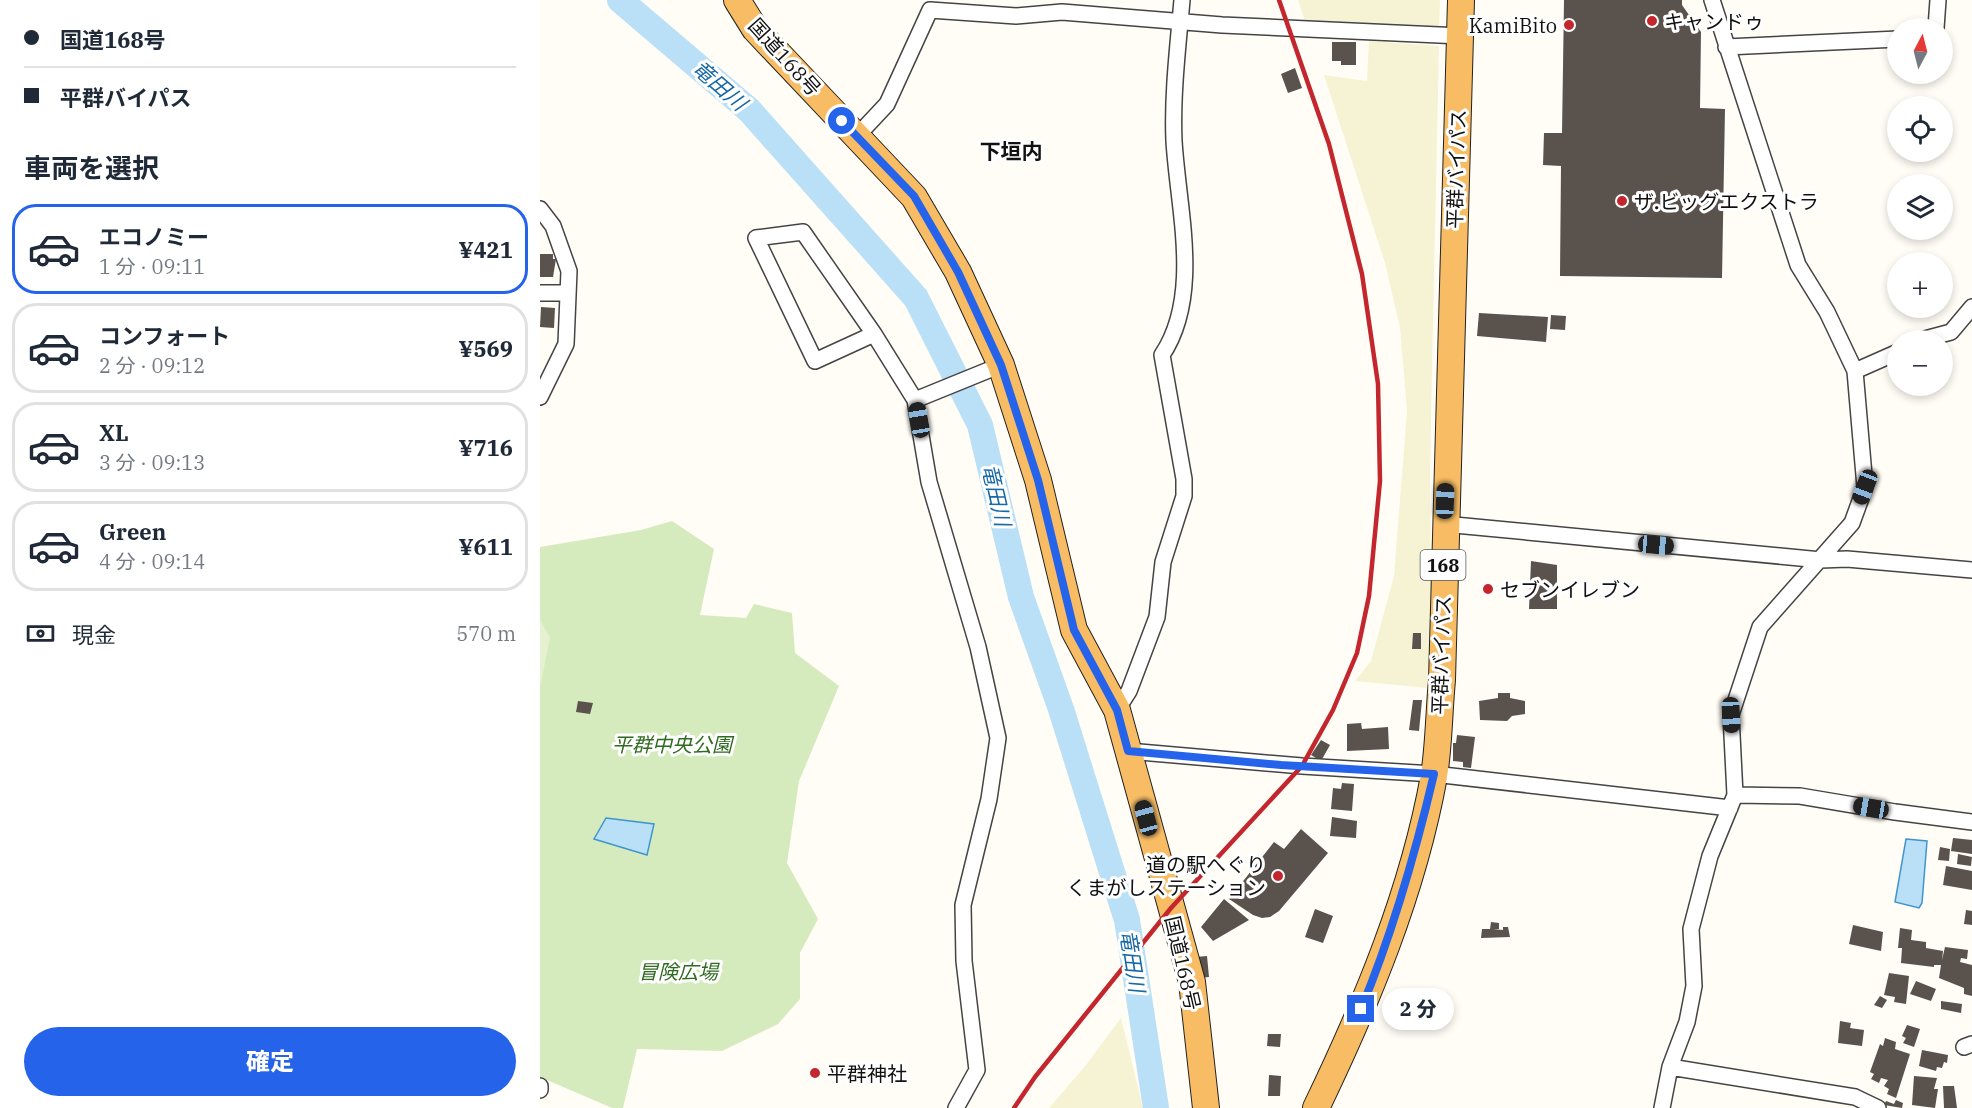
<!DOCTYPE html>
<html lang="ja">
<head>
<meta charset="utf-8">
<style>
	:root { --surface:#fff; --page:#f6f6f7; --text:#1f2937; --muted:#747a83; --line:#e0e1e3; --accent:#2563eb }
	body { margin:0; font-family:"IBM Plex Serif","Noto Sans JP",serif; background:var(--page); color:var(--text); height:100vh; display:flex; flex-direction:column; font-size:22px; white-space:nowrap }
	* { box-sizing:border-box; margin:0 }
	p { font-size:20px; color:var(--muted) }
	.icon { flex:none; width:33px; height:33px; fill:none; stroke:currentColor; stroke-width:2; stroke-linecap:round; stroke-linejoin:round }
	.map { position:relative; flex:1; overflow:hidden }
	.sheet { display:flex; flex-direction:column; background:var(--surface); width:540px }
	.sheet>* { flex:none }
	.banner { display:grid; align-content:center; height:132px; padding:0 24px; background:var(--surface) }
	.needle { width:39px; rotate:7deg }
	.tools { position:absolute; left:1347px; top:18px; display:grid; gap:12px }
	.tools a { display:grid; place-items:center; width:66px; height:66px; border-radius:50%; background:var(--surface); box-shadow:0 3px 9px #0003; font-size:30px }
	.end { position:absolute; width:27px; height:27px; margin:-14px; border:8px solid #2563eb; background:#fff; box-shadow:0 0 0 3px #fff }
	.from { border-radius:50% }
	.bubble { position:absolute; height:42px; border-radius:21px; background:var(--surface); box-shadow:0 3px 9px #0003; font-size:20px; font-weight:800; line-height:42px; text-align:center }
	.car { position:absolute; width:18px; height:36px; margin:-18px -9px; border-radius:8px; box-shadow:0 0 4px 2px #0007; background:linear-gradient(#222 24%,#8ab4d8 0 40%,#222 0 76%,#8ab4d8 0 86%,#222 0) }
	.banner b { display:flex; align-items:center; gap:21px; height:57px; font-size:22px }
	.banner b+b { border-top:2px solid var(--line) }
	.banner i { width:15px; height:15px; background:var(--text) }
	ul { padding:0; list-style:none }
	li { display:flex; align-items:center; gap:18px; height:90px; margin:0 12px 9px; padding:0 12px; border:3px solid var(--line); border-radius:24px }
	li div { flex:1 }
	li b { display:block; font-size:22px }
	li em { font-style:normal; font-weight:800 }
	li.active { border-color:var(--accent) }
	li>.icon { width:54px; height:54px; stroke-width:1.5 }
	h2 { padding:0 24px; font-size:27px; line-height:72px }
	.pay { display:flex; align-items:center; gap:15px; height:66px; padding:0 24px; font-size:22px }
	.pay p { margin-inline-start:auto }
	.button { display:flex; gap:12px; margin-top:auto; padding:12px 24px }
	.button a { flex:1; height:69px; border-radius:36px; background:var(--accent); color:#fff; font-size:24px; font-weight:800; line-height:69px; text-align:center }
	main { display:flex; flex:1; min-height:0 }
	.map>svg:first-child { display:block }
	.farmland { fill:#f6f3d4 }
	.green { fill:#d5ebbd }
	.pitch { fill:#e6f2cf }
	.water { fill:#b9e0f7; stroke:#3f96cf; stroke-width:1.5 }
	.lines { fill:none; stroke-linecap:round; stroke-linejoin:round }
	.river { stroke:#b9e0f7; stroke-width:26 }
	.building { fill:#5a524d }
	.minor-casing { stroke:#444; stroke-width:18 }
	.trunk-casing { stroke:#222; stroke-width:28 }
	.minor { stroke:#fff; stroke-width:15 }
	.trunk { stroke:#f7bc64; stroke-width:26 }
	.rail { stroke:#c4262e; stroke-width:4.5 }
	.route { stroke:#2563eb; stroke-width:8 }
	.poi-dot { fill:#c4262e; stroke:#fff; stroke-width:2 }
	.labels { text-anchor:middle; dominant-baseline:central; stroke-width:6; stroke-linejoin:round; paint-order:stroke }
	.shield { fill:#fff; stroke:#585858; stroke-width:1.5 }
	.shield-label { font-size:18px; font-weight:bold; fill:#111 }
	.poi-label { font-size:20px; fill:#111; stroke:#fff; text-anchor:start }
	.street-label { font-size:20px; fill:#111; stroke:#fff }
	.park-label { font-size:20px; font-style:italic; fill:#2f6b1f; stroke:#fff }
	.water-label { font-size:21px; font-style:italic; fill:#1768a6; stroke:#fff }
	.neighbourhood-label { font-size:21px; font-weight:bold; fill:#111; stroke:#fff }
</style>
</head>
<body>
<main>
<section class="sheet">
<div class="banner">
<b><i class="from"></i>国道168号</b>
<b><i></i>平群バイパス</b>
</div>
<h2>車両を選択</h2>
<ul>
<li class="active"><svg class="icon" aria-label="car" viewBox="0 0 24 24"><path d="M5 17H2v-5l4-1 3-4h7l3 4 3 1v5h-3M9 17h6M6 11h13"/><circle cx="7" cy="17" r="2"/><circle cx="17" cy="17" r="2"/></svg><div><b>エコノミー</b><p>1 分 · 09:11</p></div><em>¥421</em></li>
<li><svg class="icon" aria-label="car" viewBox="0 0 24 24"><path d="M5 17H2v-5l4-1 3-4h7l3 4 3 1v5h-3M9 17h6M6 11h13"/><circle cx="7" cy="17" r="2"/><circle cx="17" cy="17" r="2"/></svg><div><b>コンフォート</b><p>2 分 · 09:12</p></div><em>¥569</em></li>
<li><svg class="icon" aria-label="car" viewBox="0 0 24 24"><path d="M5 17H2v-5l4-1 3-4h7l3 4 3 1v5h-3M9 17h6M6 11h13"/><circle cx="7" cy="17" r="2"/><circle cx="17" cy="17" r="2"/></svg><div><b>XL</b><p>3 分 · 09:13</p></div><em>¥716</em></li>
<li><svg class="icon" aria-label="car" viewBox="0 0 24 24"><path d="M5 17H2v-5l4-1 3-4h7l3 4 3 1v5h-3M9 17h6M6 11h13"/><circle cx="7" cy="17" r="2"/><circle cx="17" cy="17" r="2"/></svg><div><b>Green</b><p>4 分 · 09:14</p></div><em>¥611</em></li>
</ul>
<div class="pay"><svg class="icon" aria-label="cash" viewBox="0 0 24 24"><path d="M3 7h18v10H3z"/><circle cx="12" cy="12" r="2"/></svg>現金<p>570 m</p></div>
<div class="button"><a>確定</a></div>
</section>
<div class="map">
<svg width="1432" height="1108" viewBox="0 0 1432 1108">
	<rect width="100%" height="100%" fill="#fffdf5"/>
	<!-- farmland -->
	<path class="farmland" d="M758 0H900L899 29 765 21Z
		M829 41 899 46 890 467 891 636 887 688 815 681 831 661 854 576 867 411 860 328 845 263 784 75 827 81Z
		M581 1018 603 1108H509L546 1065Z"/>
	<!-- green -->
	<path class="green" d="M132 521 174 549 160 615 206 618 214 604 252 613 255 653 299 686 259 781 247 863 278 919 260 953V999L238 1024 182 1051 97 1049 83 1108H72L0 1077V547L101 530Z"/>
	<!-- pitch -->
	<path class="pitch" d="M0 619 10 638 0 687Z"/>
	<!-- water -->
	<path class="water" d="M66 818 114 824 107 855 54 839Z
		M1366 839 1387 841 1382 903 1379 908 1355 902Z"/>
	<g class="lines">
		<!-- river -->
		<path class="river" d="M80 0 209 110 376 298 440 425 481 597 521 709 587 920 616 1108"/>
	</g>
	<!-- building -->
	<path class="building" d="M1024 0H1142V5L1161 32 1160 108 1185 109 1182 278 1020 276 1021 166 1003 165 1004 133H1022Z
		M792 42H816V65H801V61H792Z
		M755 68 762 88 748 93 741 74Z
		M0 254H13V259H16L13 277H0Z
		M1 307 15 308 14 328 0 327Z
		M939 313 1008 317 1006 342 937 336Z
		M1011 315 1026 316 1025 330 1010 329Z
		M991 561 1017 565V609H989Z
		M873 633H881V649H872Z
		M958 693H970V698L985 701V714L972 716 967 721 940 720 939 701 958 698Z
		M873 700H882L879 731 869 730Z
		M38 701 53 703 50 714 36 712Z
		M821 723 822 729 848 727 849 749 807 751V724Z
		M917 735 935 737 931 768 923 767V762L913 761V743H916Z
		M781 740 790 745 781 761 771 755Z
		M802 783 814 784 812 811 791 809 793 788 801 789Z
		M792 817 817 821 816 838 790 836Z
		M761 829 788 853 739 911 730 917 722 918 713 915 689 899 734 842 744 849Z
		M1413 838 1432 840V854L1411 851Z
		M1400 847 1410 849 1409 861 1398 860Z
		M1418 854 1432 857 1431 866 1417 864Z
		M1406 866 1432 871V890L1403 885Z
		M684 899 709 920 673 941 661 927Z
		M775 909 793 916 783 943 765 937Z
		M1426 910 1432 911V925L1424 924Z
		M951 922 959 923V929H953L963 930V927H968L970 937 941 938 942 929H950Z
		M1313 925 1343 932 1341 951 1309 944Z
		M1360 928 1372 930 1371 940 1386 942V948L1403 951 1402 960 1405 947 1428 950 1427 959 1421 958 1420 962 1432 965V996L1424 994V988L1399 978 1401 965H1394V967L1361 963 1362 948H1358Z
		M667 956 669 977 659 978 656 957Z
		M1349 973 1369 976 1366 1004 1354 1002 1355 997 1344 995Z
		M1376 981 1396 989 1391 1001 1370 994Z
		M1340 996 1347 1000 1342 1008 1334 1005Z
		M1401 1001 1422 1004 1421 1013 1401 1009Z
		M1300 1021 1311 1023 1310 1028 1324 1030 1322 1046 1298 1043Z
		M1367 1025 1380 1029 1374 1047 1363 1043 1366 1038 1362 1036Z
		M728 1034H741L740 1047 727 1046Z
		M1345 1038 1356 1042 1355 1049 1370 1054 1356 1098 1347 1094 1349 1089 1344 1086 1348 1080 1341 1078 1339 1083 1331 1079 1334 1074 1330 1072 1340 1044 1343 1046Z
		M1382 1050 1408 1055 1407 1063 1404 1062 1402 1068 1397 1067 1396 1071 1379 1066Z
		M729 1075 741 1076 740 1096H728Z
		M1374 1076 1397 1078 1394 1089H1398L1395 1108 1372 1105Z
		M1403 1086H1414L1417 1108H1404Z
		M1356 1100 1363 1103 1362 1108 1344 1105 1346 1101 1354 1104Z"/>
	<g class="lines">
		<defs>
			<path id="minor" d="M1172 0 1258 265 1287 312 1316 373
				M1396 28 1398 0
				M1186 47 1358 39
				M317 136 347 104 390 10 476 16 522 12 682 25 921 36
				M0 209 13 226 29 271 26 344 0 397
				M0 293H28
				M334 334 275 361 216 238 263 232 334 334 375 400 389 482 438 647 458 738 449 799 423 905 424 961 437 1070 416 1108
				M1381 340 1411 332 1432 307
				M375 400 461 365
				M904 524 1281 560 1307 559 1432 570
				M577 710 589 691 617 617 623 562 644 496V479L622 355C662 295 638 209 634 141 632 95 638 46 642 0
				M588 751 762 766 894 774 1190 808
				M1195 795 1260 796 1355 812 1432 822
				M1424 1047 1432 1044
				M1130 1067 1315 1097 1338 1108
				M0 1086V1090
				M1122 1108 1130 1067 1147 1022 1154 986 1151 929 1170 856 1195 795 1191 715 1220 627 1312 523 1325 487 1315 371 1358 352"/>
			<path id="trunk" d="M197 0 215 29 374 197 418 272 461 365 498 480 534 630 577 710 652 982 666 1108
				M776 1108C827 1002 873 892 894 776 899 745 899 711 902 680L921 0"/>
		</defs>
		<!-- minor casing -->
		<use href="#minor" class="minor-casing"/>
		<!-- trunk casing -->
		<use href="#trunk" class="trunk-casing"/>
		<!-- minor -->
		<use href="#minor" class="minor"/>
		<!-- trunk -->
		<use href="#trunk" class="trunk"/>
		<!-- rail -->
		<path class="rail" d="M474 1108 495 1077 631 908 762 766 793 710 817 653 829 596 840 481 838 384 822 274 789 144 739 0"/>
	</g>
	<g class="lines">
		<!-- route -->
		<path class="route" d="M302 121 374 196 418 272 461 365 498 480 534 630 577 710 588 751 741 765 894 774C875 855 853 932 821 1009"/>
	</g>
	<!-- markers -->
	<g class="poi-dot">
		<circle cx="1112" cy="21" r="6"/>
		<circle cx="1029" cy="25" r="6"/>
		<circle cx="1082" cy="201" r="6"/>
		<circle cx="948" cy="589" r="6"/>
		<circle cx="738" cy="876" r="6"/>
		<circle cx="275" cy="1073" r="6"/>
	</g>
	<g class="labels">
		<!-- shield labels -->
		<rect class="shield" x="880.5" y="550" width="45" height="30" rx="4.5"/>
		<g class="shield-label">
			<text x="903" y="565">168</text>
		</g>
		<!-- poi labels -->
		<g class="poi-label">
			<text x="1124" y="21">キャンドゥ</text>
			<text x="1017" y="25" text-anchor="end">KamiBito</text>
			<text x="1094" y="201">ザ.ビッグエクストラ</text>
			<text x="960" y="589">セブンイレブン</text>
			<text x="726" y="864" text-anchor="end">道の駅へぐり<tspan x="726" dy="23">くまがしステーション</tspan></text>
			<text x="287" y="1073">平群神社</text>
		</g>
		<!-- street labels -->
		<g class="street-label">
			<text transform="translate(245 57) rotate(48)">国道168号</text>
			<text transform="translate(916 169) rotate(-88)">平群バイパス</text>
			<text transform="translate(901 655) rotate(-88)">平群バイパス</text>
			<text transform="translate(643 963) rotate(77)">国道168号</text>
		</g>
		<!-- park labels -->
		<g class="park-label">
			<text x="132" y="744">平群中央公園</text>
			<text x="138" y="971">冒険広場</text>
		</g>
		<!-- water labels -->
		<g class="water-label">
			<text transform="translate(180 85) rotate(41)">竜田川</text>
			<text transform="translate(457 495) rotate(77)">竜田川</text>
			<text transform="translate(593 961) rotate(81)">竜田川</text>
		</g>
		<!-- neighbourhood labels -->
		<g class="neighbourhood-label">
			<text x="471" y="151">下垣内</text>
		</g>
	</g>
</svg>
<div class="tools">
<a><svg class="needle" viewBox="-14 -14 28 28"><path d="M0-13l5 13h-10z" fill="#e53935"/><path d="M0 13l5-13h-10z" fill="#747a83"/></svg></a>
<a><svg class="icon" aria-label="locate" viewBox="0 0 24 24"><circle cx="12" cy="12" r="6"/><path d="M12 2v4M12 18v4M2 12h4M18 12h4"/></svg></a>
<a><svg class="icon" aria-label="layers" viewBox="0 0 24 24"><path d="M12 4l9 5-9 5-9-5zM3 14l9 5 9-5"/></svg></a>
<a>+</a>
<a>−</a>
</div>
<i class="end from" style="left:302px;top:121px"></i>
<i class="end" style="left:821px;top:1009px"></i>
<div class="bubble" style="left:842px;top:988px;width:72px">2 分</div>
<i class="car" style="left:379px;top:420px;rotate:350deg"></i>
<i class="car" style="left:1325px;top:487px;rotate:201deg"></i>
<i class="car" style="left:905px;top:501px;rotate:2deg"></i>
<i class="car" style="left:1116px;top:545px;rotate:95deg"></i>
<i class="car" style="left:1191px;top:715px;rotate:177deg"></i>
<i class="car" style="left:1331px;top:808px;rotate:280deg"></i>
<i class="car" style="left:606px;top:818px;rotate:345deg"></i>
</div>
</main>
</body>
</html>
